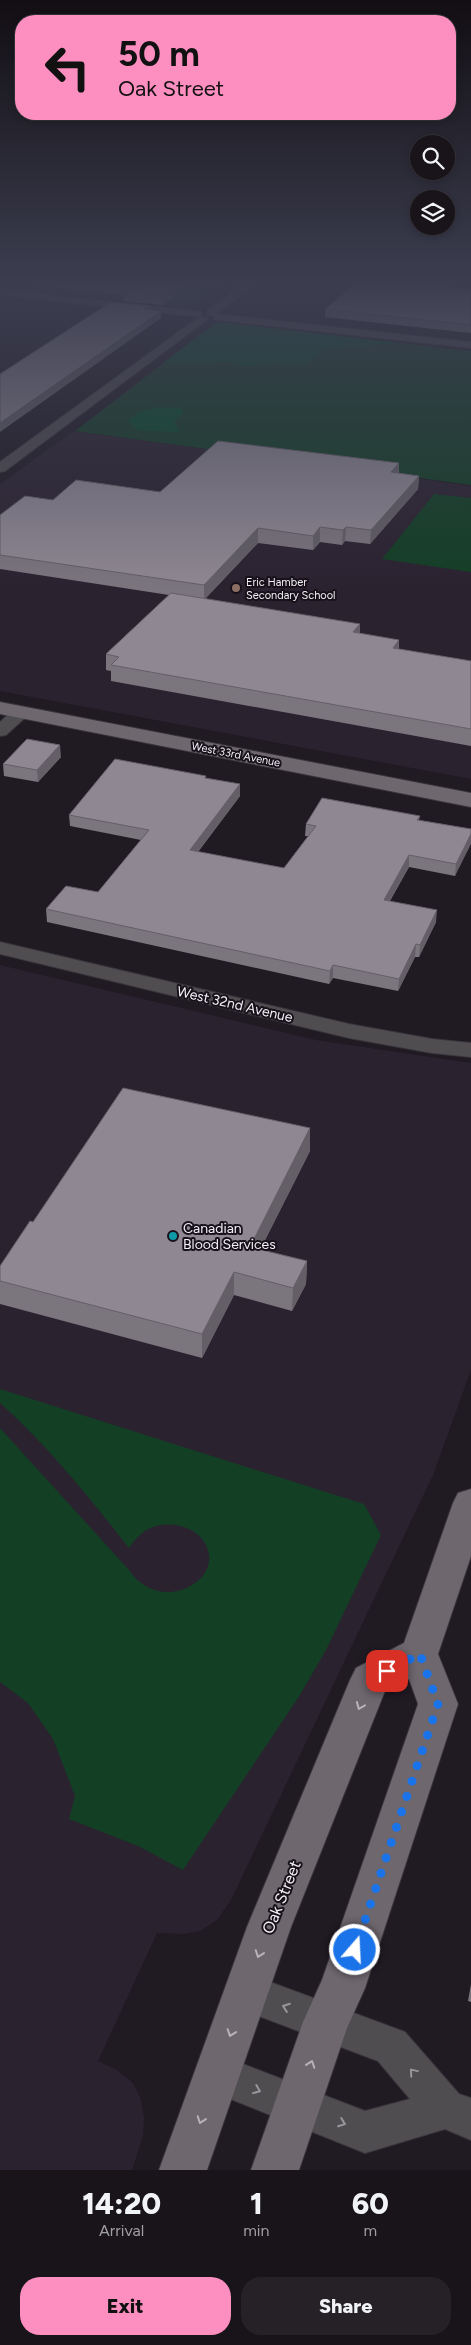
<!DOCTYPE html>
<style>
:root{--surface:#18141a;--page:#252127;--text:#f1f3f6;--muted:#9f9ea2;--line:#363339;--accent:#fd8ec0}
body{margin:0;font-family:Figtree,sans-serif;background:var(--page);color:var(--text);height:100vh;display:flex;flex-direction:column;font-size:19px;white-space:nowrap}
*{box-sizing:border-box;margin:0}
p{font-size:16px;color:var(--muted)}
.icon{flex:none;width:28px;height:28px;fill:none;stroke:currentColor;stroke-width:2;stroke-linecap:round;stroke-linejoin:round}
.map{position:relative;height:2170px;overflow:hidden}
.details{display:flex;flex-direction:column;background:var(--surface);flex:1}
.details>*{flex:none}
.hud{position:absolute;left:15px;top:15px;width:441px;height:105px;border-radius:20px;box-shadow:0 2px 8px #0003,0 0 0 1px var(--line);background:#fd8ec0;color:#111;overflow:hidden}
.buttons{position:absolute;left:410px;top:135px;display:grid;gap:10px}
.buttons a{display:grid;place-items:center;width:45px;height:45px;border-radius:50%;background:var(--surface);box-shadow:0 2px 8px #0003,0 0 0 1px var(--line);font-size:25px}
.pin{position:absolute;display:grid;place-items:center;width:42px;height:42px;color:#fff;margin:-21px;border-radius:10px;box-shadow:0 2px 8px #0006}
.me{position:absolute;width:55px;margin:-28px;rotate:19deg;stroke-linejoin:round;filter:drop-shadow(0 0 4px #0008)}
.turn{display:flex;align-items:center;gap:18px;height:105px;padding:0 20px;font-size:22px}
.turn .icon{width:65px;height:65px;stroke-width:2.5}
.turn b{display:block;font-size:35px;line-height:42px}
.eta{display:flex;justify-content:space-evenly;align-items:center;height:85px;text-align:center}
.eta b{font-size:30px;font-weight:800;line-height:35px}
.primary-button{display:flex;gap:10px;margin-top:auto;padding:10px 20px}
.primary-button a{flex:1;height:58px;border-radius:20px;background:var(--accent);color:#111;font-size:20px;font-weight:800;line-height:58px;text-align:center}
.primary-button a+a{background:var(--page);color:var(--text)}
.map>svg:first-child{display:block}
</style>
<div class="map">
<svg width="471" height="2170" viewBox="0 0 471 2170">
<rect width="100%" height="100%" fill="#201a23"/>
<path fill="#2b2230" d="M36 286H223L192 308 30 290Z
M74 431 471 486V779L0 691V484Z
M0 965 316 1040 471 1063V1370L433 1475 231 1900 217 1920 200 1931 183 1934 157 1933 98 2061 117 2070 133 2083 141 2099 144 2118 143 2136 132 2170H0Z"/>
<path fill="#133f25" d="M176 286 209 288 190 302 158 299Z
M217 322 471 351V485L75 431Z
M434 494 471 498V572L382 559Z
M0 1389 364 1504 381 1535 326 1650 300 1695 183 1870 138 1846 69 1819 75 1796 53 1739 28 1703 0 1682V1428L129 1570C138 1584 153 1593 171 1592 194 1590 218 1570 206 1545 196 1524 163 1519 145 1531 138 1536 134 1541 129 1548 89 1497 48 1446 0 1403Z"/>
<path fill="#044e29" d="M217 322 400 343 326 349 306 364 271 363 247 367 229 362 163 363Z
M157 407 181 408 184 413 177 418 174 424 179 429 177 432 138 430 128 421 137 413Z"/>
<g fill="none" stroke-linecap="round" stroke-linejoin="round">
<g stroke="#39343c" stroke-width="2">
<path id="street" d="M240 286H252L216 314 471 342V348L218 320 214 319V316L207 315V311Z
M0 289 197 311 201 312V316L208 319 5 471 0 472V462L199 317 0 295Z
M21 707 27 708 30 712 27 716 6 735 0 736V722L15 708Z
M0 942 349 1024 432 1039 471 1043V1057L432 1053 349 1038 0 954Z
M246 1973 405 2032 459 2094 471 2098V2140L445 2129 365 2153 203 2088 197 2074 203 2060 217 2054 365 2111 410 2099 378 2061 232 2006 227 1992 232 1978Z"/>
</g>
<g stroke="#39343c" stroke-width="2">
<path id="secondary" d="M0 702 471 793V807L0 714Z
M471 1489V1556L438 1654 458 1704 365 1988 347 2028 299 2170H251L303 2022 322 1980 418 1704 409 1679 385 1691 291 1927 207 2170H159L247 1927 350 1680 356 1668 404 1643 453 1503 458 1493Z"/>
</g>
<use href="#street" fill="#504d51" fill-rule="evenodd"/>
<use href="#secondary" fill="#6e676e" fill-rule="evenodd"/>
</g>
<path fill="#7b757e" d="M43 286H189L162 305 124 301V295Z
M471 290V333L325 317V309Z
M399 463V473L419 476 418 489 370 544 345 541 342 545 320 542 313 550 258 543 205 599 360 634 399 640V649L471 661V746L111 681V671L106 670V654L169 595 0 569V515L53 500 160 492Z
M61 757 38 782 4 776 3 764Z
M206 778 240 784V796L198 852 284 868 308 836H305L306 824 420 816 419 820 471 829 455 876 409 867 390 901 436 922 419 957H415L398 991 333 978 329 984 47 922 46 909 98 892 141 840 70 826 69 815Z
M310 1151 260 1250 307 1261 306 1284 292 1311 234 1295 202 1358 0 1304V1266L33 1222Z
M471 1984V2002L468 2001Z"/>
<path fill="#645f67" d="M173 286H189L162 305 161 294Z
M161 311V318L0 432V423Z
M399 463 398 477 391 472Z
M419 476 418 489 370 544 371 530Z
M320 527V542L313 550V536Z
M346 527 345 541 342 545 343 530Z
M258 528V543L204 600V585Z
M360 624V639L353 632Z
M399 640 398 656 393 648Z
M60 745 61 757 38 782 37 770Z
M240 784V796L190 862V850Z
M471 834V844L455 876 456 864Z
M409 855V867L383 912 384 900Z
M437 910 436 922 419 957 420 945Z
M416 944 415 957 398 991 399 979Z
M333 965V978L329 984 330 971Z
M310 1128V1151L250 1270V1247Z
M307 1261 306 1284 292 1311 293 1288Z
M234 1272V1295L202 1358V1334Z"/>
<path fill="#8f8893" stroke="#645f67" d="M129 286H173L161 294 124 290Z
M353 286H441L471 290V325L325 309Z
M111 302 149 306 144 309 161 311 0 423V374Z
M218 441 399 463 391 472 419 476 371 530 346 527 343 530 320 527 313 536 258 528 204 585 0 555V515L25 496 53 500 76 480 160 492Z
M171 593 360 624 353 632 399 640 393 648 471 661V729L111 665 119 657 106 654Z
M27 739 60 745 37 770 3 764Z
M115 759 206 776 205 778 240 784 190 850 284 868 316 826 306 824 322 798 420 816 417 820 471 829V834L456 864 409 855 384 900 437 910 420 945 416 944 399 979 333 965 330 971 46 909 66 886 98 892 149 830 69 815Z
M123 1088 310 1128 250 1247 307 1261 293 1288 234 1272 202 1334 0 1281V1266L30 1221 33 1222Z"/>
<defs><path id="oneway-chevron" d="M-2-3.5L2.5 0L-2 3.5" fill="none" stroke-width="1.6" stroke-linecap="round" stroke-linejoin="round" transform="scale(1.25)"/></defs>
<g stroke="#b8b2b9">
<use href="#oneway-chevron" transform="translate(360 1706) rotate(112)"/>
<use href="#oneway-chevron" transform="translate(259 1954) rotate(110)"/>
<use href="#oneway-chevron" transform="translate(231 2033) rotate(109)"/>
<use href="#oneway-chevron" transform="translate(311 2064) rotate(-71)"/>
<use href="#oneway-chevron" transform="translate(201 2120) rotate(109)"/>
</g>
<g stroke="#9a969c">
<use href="#oneway-chevron" transform="translate(286 2007) rotate(-160)"/>
<use href="#oneway-chevron" transform="translate(413 2072) rotate(-130)"/>
<use href="#oneway-chevron" transform="translate(257 2090) rotate(22)"/>
<use href="#oneway-chevron" transform="translate(342 2123) rotate(21)"/>
</g>
<linearGradient id="sky" x2="0" y2="1"><stop stop-color="#120e13"/><stop offset="0.48" stop-color="#3c3e50"/><stop offset="1" stop-color="#3c3e50" stop-opacity="0"/></linearGradient>
<rect width="471" height="590" fill="url(#sky)"/>
<g fill="none" stroke-linecap="round" stroke-linejoin="round">
<path stroke="#1a73e8" stroke-width="9" stroke-dasharray="0 16.2" d="M355 1950 438 1704 420 1654 387 1671"/>
</g>
<circle fill="#8d6e63" stroke="#17111a" stroke-width="2" cx="236" cy="588" r="5"/>
<circle fill="#0f9aa8" stroke="#17111a" stroke-width="2" cx="173" cy="1236" r="5"/>
<g text-anchor="middle" stroke-width="4" stroke-linejoin="round" paint-order="stroke">
<g font-size="11" fill="#f4f0f7" stroke="#17111a" text-anchor="start">
<text x="246" y="586">Eric Hamber<tspan x="246" dy="13">Secondary School</tspan></text>
</g>
<g font-size="11" fill="#f4f0f7" stroke="#17111a">
<text transform="translate(236 754) rotate(11)" y="4">West 33rd Avenue</text>
</g>
<g font-size="14" fill="#f4f0f7" stroke="#17111a">
<text transform="translate(235 1004) rotate(13)" y="5">West 32nd Avenue</text>
</g>
<g font-size="14" fill="#f4f0f7" stroke="#17111a" text-anchor="start">
<text x="183" y="1233">Canadian<tspan x="183" dy="16">Blood Services</tspan></text>
</g>
<g font-size="16" fill="#f4f0f7" stroke="#17111a">
<text transform="translate(281 1897) rotate(-68)" y="6">Oak Street</text>
</g>
</g>
</svg>
<div class="buttons">
<a><svg class="icon" aria-label="search" viewBox="0 0 24 24"><circle cx="10" cy="10" r="6"/><path d="M15 15l6 6"/></svg></a>
<a><svg class="icon" aria-label="layers" viewBox="0 0 24 24"><path d="M12 4l9 5-9 5-9-5zM3 14l9 5 9-5"/></svg></a>
</div>
<div class="pin" style="left:387px;top:1671px;background:#d93025"><svg class="icon" aria-label="arrive" viewBox="0 0 24 24"><path d="M6 21V4h12l-3 4 3 4H6"/></svg></div>
<svg class="me" style="left:355px;top:1950px" viewBox="-20 -20 40 40"><circle r="17" fill="#1a73e8" stroke="#fff" stroke-width="3"/><path d="M0-11L8 9 0 5-8 9z" fill="#fff"/></svg>
<div class="hud">
<div class="turn"><svg class="icon" aria-label="left" viewBox="0 0 24 24"><path d="M17 20v-9H6M10 6l-5 5 5 5"/></svg><div><b>50 m</b>Oak Street</div></div>
</div>
</div>
<section class="details">
<div class="eta">
<div><b>14:20</b><p>Arrival</p></div>
<div><b>1</b><p>min</p></div>
<div><b>60</b><p>m</p></div>
</div>
<div class="primary-button"><a>Exit</a><a>Share</a></div>
</section>
